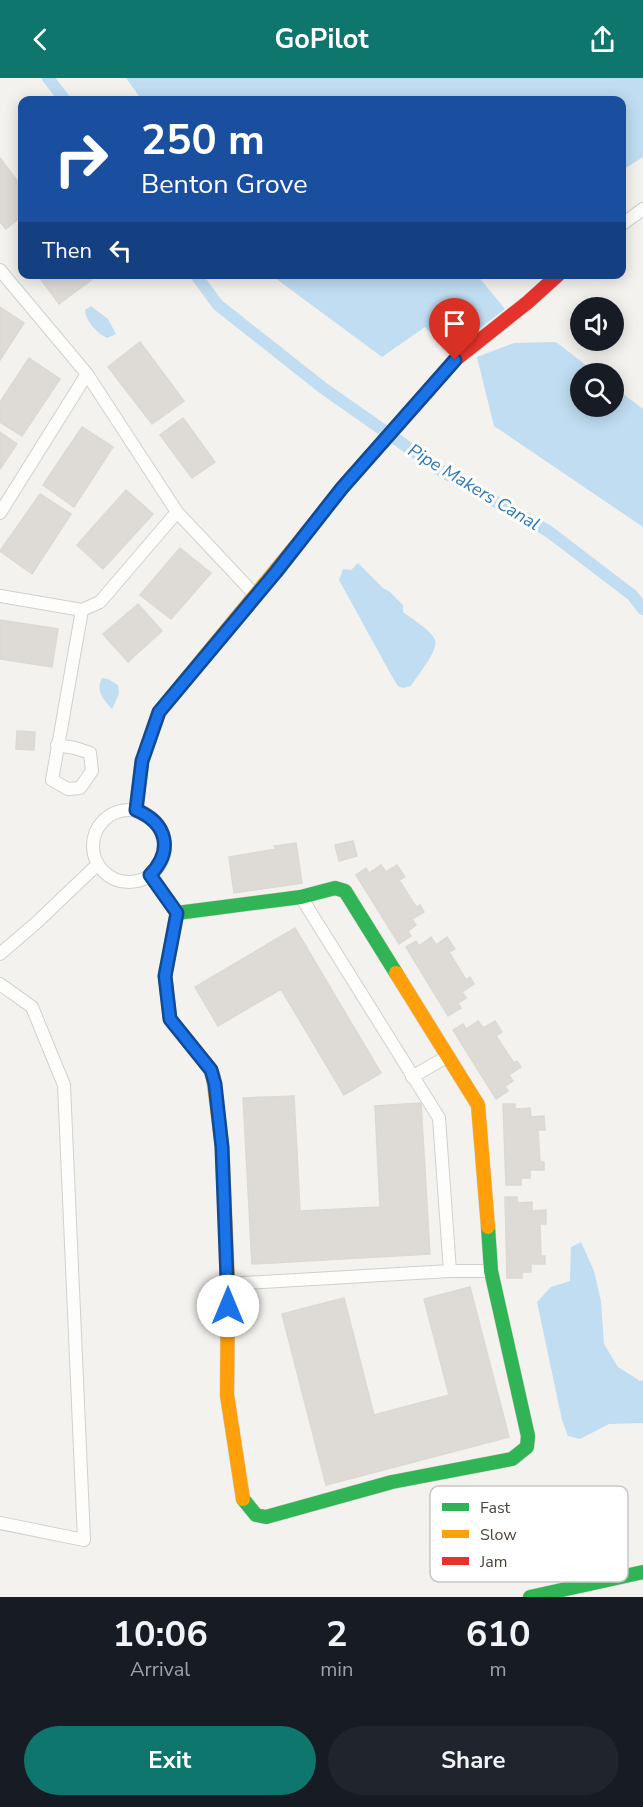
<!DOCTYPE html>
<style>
:root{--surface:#171b24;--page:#20242c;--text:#f1f3f6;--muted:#9ea1a6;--accent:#0f766e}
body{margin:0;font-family:"Nunito Sans",sans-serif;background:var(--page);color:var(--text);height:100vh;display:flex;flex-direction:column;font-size:22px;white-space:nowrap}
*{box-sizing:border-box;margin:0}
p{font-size:20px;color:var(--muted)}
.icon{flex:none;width:33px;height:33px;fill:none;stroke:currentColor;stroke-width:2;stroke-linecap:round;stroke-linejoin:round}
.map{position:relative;height:1519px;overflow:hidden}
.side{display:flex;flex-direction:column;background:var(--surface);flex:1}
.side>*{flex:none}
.top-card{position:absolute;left:18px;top:18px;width:608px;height:183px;border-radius:12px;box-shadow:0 3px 15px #0003;background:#1a4fa0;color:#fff;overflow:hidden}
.tools{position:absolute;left:570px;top:219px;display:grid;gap:12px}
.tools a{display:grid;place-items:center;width:54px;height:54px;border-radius:50%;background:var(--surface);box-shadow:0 3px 15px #0003;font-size:30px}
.pin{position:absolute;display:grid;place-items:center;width:51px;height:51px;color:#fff;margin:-62px -26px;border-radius:50% 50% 50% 0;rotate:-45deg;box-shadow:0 0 6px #0007}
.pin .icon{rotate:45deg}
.me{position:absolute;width:66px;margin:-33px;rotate:0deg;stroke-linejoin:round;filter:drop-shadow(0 0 4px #0008)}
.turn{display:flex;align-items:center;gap:21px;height:126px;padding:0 24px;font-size:27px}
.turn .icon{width:78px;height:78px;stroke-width:2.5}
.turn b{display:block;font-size:42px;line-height:51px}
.then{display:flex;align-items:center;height:57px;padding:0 24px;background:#0003;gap:12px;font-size:22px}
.eta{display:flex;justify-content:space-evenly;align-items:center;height:102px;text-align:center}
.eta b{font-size:36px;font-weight:700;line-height:42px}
.button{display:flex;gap:12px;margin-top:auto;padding:12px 24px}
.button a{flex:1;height:69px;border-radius:36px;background:var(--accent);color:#fff;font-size:24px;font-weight:700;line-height:69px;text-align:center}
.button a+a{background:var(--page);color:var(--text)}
header{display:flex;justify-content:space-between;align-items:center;height:78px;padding:0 24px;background:var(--accent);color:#fff;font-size:27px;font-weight:700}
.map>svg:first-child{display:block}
</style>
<header><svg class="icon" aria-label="back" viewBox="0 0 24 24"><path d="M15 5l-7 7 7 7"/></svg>GoPilot<svg class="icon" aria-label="share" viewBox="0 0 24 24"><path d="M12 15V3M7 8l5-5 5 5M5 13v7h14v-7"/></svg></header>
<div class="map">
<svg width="643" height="1519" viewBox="0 0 643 1519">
<rect width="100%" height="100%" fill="#f4f2ee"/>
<path fill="#c0ddf1" d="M126 0H643V79L621 93V22H142Z
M271 197H477L505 231 449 274 425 249 382 279Z
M91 228 108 241 116 256 107 260C97 255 86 244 85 232Z
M556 264 596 295 580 296V328H614V309L643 331V449L494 348 477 279 514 265Z
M358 485 383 510 390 514 403 527V534C411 540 432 553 435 562 439 572 417 598 411 608L403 610 398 608 394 602 339 502 343 491 351 492Z
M102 600 108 601 118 607 119 616 112 631C104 622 95 613 102 600Z
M581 1164 594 1193 601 1223 604 1266 618 1289 640 1303 643 1302V1345L609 1346 580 1361 568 1358 562 1342 537 1224 551 1209 570 1203 571 1169Z"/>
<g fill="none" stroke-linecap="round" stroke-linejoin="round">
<path stroke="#c0ddf1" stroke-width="12" d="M48 0 65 22
M195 196 218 227 323 310 443 394 548 453 632 517 643 531"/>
</g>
<path fill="#dedbd6" stroke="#dcd9d4" stroke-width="1.5" d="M0 80 22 109V138L6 151 0 144Z
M37 196H87L91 202 59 226Z
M0 229 24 245 0 282Z
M140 264 184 323 152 346 108 289Z
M29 280 60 301 22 358 0 344V324Z
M183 340 215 384 192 400 160 357Z
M82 349 113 369 74 429 43 407Z
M0 354 17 366 0 391Z
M126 412 153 436 103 491 77 467Z
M40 416 71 436 32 496 0 473Z
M180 470 211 495 171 541 140 517Z
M138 526 162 553 128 584 103 556Z
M0 542 58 551 52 589 0 581Z
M17 653 35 654 34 672 16 671Z
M353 763 357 778 339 783 335 767Z
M296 765 302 805 234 815 229 779 277 771 274 768Z
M381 787 386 794 397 787 405 799 399 802 416 829 420 827 424 834 412 841 416 847 408 853 411 858 399 866 356 797 366 790 369 795Z
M295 850 381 995 344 1017 281 911 218 948 195 909Z
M431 859 436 867 447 859 455 871 449 874 466 902 470 899 474 906 462 914 466 920 458 925 461 930 448 938 406 869 416 863 419 868Z
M478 943 483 950 495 943 502 954 496 958 514 985 517 983 521 989 509 997 513 1003 505 1008 508 1013 496 1021 453 952 463 946 466 951Z
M294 1018 300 1133 380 1129 375 1028 421 1025 430 1176 252 1186 243 1020Z
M503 1026H515V1031L530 1030 531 1039 544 1038 545 1052H538L540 1084H544V1092H530V1100H521V1107H506Z
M505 1119H517V1125L532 1124V1133L546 1132V1146H540L541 1178H545V1186H531V1194H522V1200H507Z
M470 1209 509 1359 326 1407 282 1236 344 1220 374 1337 449 1317 424 1221Z"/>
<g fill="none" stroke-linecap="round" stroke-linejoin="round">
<g stroke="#d2d0cb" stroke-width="14">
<path id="street" d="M621 147 643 131
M0 192 87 296 177 434 256 518
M0 435 87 296
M0 518 82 532 100 524 177 434
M57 667 75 670 90 675 92 693 80 710 68 711 52 702 82 532
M93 768a36 36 0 1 1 72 0a36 36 0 1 1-72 0Z
M301 819 439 1040 450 1193
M0 876 35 846 98 786
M0 906 32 929 64 1007 84 1462 0 1445
M412 999 448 978
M228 1206 450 1193H491"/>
</g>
<g stroke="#d3cfc5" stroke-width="15">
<path id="fast" d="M150 797 177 835 301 819 335 810 345 813 396 895
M177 835 165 898 170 941 211 992 213 998
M243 1421 256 1437 266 1439 392 1404 512 1381 527 1369 528 1358 491 1193 488 1149
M530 1519 643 1494"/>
</g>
<g stroke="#d3cfc5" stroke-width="15">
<path id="slow" d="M136 732 142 683 159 634 303 459
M396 895 478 1027 488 1149
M213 998 222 1069 228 1206 227 1317 243 1421"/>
</g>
<g stroke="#d3cfc5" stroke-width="15">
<path id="jam" d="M303 459 342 410 455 282 528 224 559 196"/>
</g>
<use href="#street" stroke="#fdfdfc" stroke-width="12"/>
<use href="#fast" stroke="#30b455" stroke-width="14"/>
<use href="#slow" stroke="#ff9f0a" stroke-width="14"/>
<use href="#jam" stroke="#e5322d" stroke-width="14"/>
</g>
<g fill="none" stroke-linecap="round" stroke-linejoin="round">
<g stroke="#114b97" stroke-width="15">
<path id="route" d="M228 1228 222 1069 215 1006 211 992 170 941 165 898 177 835 150 797C174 772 167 745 136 732L142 683 159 634 276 494 342 410 455 282"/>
</g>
<use href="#route" stroke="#1a73e8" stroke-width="10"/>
</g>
<g text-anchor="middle" stroke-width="6" stroke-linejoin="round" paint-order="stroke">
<g font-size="18" font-style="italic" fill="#2e7ab2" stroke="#fff">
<text transform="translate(474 409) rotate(31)" y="6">Pipe Makers Canal</text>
</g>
</g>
<rect x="430" y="1408" width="198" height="96" rx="9" fill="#fff" stroke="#c9c7c4" stroke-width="1.5"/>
<rect x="442" y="1425" width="27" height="8" fill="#30b455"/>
<rect x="442" y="1452" width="27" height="8" fill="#ff9f0a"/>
<rect x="442" y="1479" width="27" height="8" fill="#e5322d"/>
<g font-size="16" fill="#4b4439">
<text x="480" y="1435">Fast</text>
<text x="480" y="1462">Slow</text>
<text x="480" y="1489">Jam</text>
</g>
</svg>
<div class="tools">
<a><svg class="icon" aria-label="sound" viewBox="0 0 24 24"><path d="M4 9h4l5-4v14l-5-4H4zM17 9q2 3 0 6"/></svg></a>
<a><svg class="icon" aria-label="search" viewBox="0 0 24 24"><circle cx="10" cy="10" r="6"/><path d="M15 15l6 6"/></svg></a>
</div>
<div class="pin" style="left:455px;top:282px;background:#d93025"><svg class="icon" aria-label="arrive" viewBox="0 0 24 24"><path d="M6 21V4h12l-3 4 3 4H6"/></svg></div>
<svg class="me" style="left:228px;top:1228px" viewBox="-20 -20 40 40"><circle r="19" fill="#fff"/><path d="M0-13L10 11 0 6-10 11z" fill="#1a73e8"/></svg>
<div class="top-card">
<div class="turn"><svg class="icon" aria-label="right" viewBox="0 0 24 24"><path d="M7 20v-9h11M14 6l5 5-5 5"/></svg><div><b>250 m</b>Benton Grove</div></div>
<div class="then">Then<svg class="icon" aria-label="left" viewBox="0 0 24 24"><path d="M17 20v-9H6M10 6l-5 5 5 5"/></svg></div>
</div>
</div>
<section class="side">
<div class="eta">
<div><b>10:06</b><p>Arrival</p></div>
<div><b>2</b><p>min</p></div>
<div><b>610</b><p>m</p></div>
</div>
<div class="button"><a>Exit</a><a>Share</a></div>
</section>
